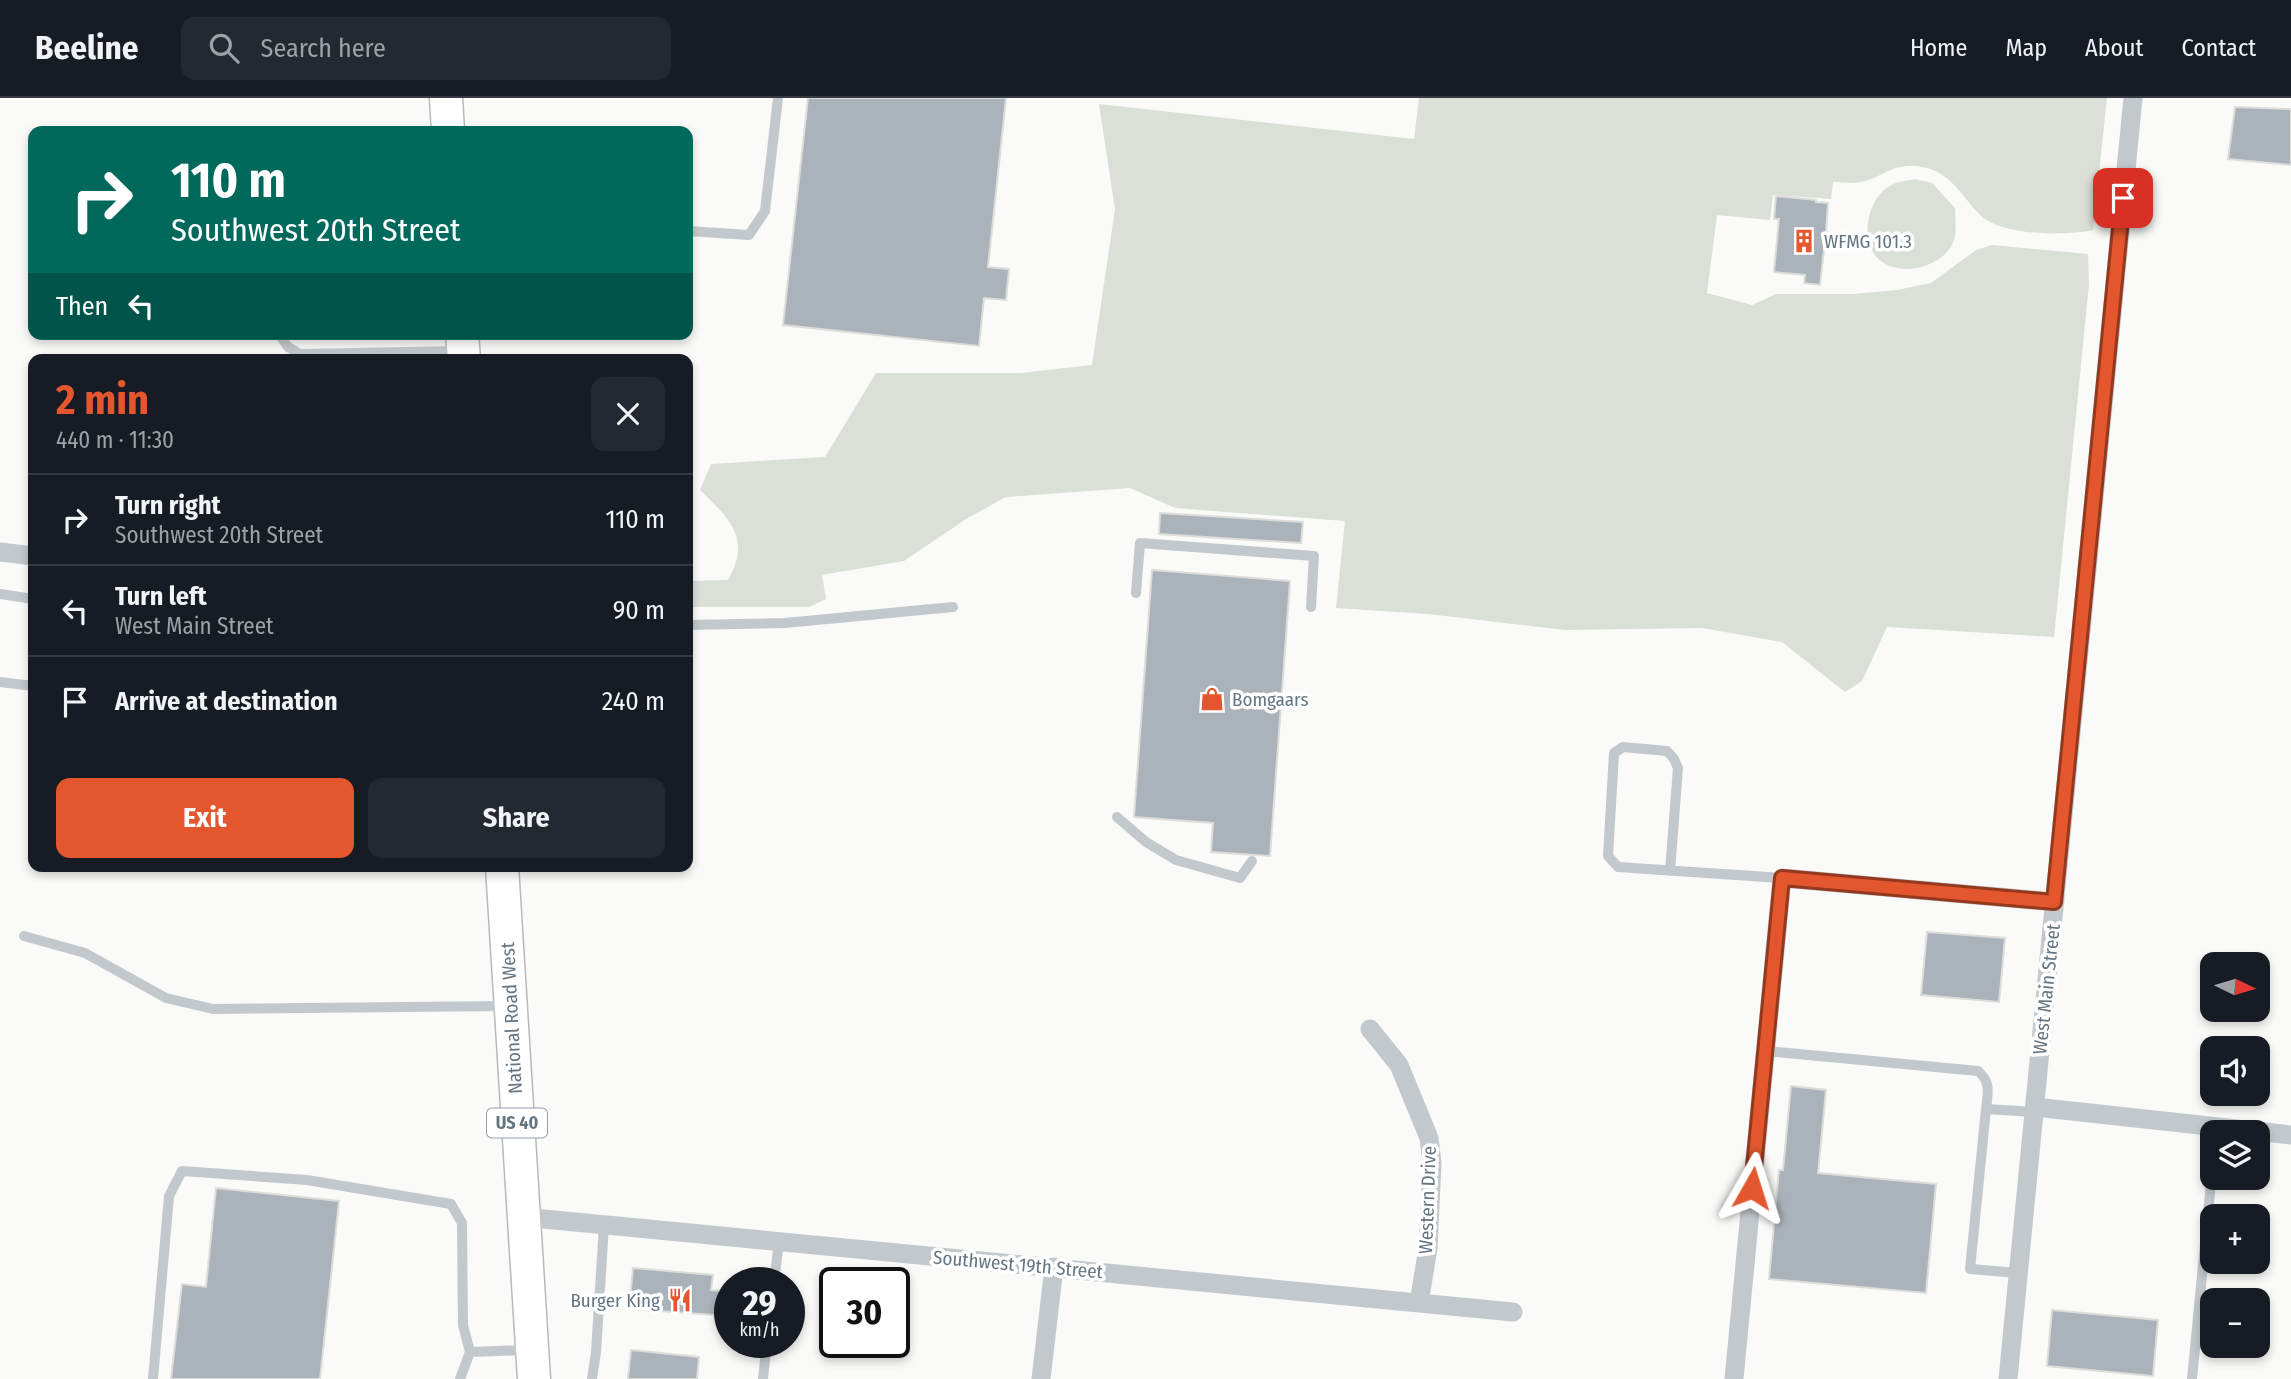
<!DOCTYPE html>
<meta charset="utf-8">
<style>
:root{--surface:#171b24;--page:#242831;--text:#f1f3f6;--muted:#9ea1a6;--line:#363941;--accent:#e4572e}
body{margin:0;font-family:"Fira Sans Condensed",sans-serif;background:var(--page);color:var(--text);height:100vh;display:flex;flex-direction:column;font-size:26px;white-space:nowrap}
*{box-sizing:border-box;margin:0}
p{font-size:23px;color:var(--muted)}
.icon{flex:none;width:38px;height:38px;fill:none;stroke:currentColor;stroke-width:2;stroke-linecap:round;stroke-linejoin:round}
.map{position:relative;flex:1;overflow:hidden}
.panel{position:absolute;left:28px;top:256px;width:665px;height:518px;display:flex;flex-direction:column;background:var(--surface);border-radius:14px;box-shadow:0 4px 10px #0003}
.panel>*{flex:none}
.guide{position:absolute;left:28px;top:28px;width:665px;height:214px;border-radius:14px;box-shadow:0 4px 10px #0003;background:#00695c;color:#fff;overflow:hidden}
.needle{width:46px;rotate:95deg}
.buttons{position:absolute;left:2200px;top:854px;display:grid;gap:14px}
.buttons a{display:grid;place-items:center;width:70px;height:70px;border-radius:14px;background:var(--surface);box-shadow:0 4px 10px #0003;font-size:35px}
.speed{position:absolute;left:714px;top:1169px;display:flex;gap:14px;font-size:35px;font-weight:700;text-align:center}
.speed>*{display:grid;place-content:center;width:91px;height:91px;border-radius:50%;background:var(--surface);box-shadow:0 4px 10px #0003;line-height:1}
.speed small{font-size:18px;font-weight:400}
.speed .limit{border:4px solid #111;border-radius:10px;background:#fff;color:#111}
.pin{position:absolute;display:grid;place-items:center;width:60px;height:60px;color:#fff;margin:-30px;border-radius:14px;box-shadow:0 4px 10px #0006}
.me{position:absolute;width:77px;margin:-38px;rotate:6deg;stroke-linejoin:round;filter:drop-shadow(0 0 5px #0008)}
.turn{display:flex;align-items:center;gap:24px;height:147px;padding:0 28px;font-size:32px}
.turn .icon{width:91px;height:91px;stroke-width:2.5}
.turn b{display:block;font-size:49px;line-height:60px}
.then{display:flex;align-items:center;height:66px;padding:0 28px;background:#0003;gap:14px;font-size:26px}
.round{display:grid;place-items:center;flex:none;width:74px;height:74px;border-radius:14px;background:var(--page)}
.overview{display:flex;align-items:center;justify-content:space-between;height:119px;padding:0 28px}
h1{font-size:42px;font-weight:700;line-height:52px;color:var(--accent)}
.cta{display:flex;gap:14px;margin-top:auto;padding:14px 28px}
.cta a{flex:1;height:80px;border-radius:14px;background:var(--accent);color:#fff;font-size:28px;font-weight:700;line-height:80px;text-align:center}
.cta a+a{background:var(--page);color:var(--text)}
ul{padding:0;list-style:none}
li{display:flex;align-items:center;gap:21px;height:91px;padding:0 28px;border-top:2px solid var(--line)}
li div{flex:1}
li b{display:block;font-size:26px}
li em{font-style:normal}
header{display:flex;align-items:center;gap:42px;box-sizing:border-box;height:98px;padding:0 35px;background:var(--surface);border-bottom:2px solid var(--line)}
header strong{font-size:33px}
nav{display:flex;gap:38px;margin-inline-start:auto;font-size:24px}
.search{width:490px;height:63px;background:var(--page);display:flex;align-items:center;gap:18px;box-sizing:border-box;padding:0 24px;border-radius:14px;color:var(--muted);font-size:26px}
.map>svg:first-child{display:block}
</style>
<header>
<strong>Beeline</strong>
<div class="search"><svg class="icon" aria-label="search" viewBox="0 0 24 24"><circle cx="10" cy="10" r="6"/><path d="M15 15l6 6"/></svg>Search here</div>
<nav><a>Home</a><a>Map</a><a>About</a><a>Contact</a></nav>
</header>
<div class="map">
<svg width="2291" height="1281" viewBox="0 0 2291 1281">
<rect width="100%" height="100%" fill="#fafaf8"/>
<path fill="#dadfd7" d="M1419 0H2107L2093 132C2066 138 1999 138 1979 116 1963 99 1951 76 1927 70 1891 61 1884 82 1855 85 1848 85 1840 84 1833 84L1831 101 1773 97 1770 122 1717 117 1707 195 1752 207 1776 196H1853L1897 192 1931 185 1976 152 1992 147 2088 156 2089 186 2054 539 1887 529 1862 583 1845 594 1782 544 1702 530 1565 532 1428 516 1336 510 1345 423 1175 410 1130 390 1006 399 966 421 904 463 822 477 826 501 809 509H688V483L728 482C752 440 729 420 700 392L711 366 825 359 876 275H1021L1092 267 1115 111 1099 6 1414 41Z
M1915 81 1932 85 1955 110C1955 120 1957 133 1954 142 1946 168 1902 180 1881 163 1859 147 1866 107 1885 91 1894 84 1904 83 1915 81Z"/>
<path fill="#aab3b9" stroke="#dcdcda" stroke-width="2" d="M808 0H1006L988 169 1009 171 1006 202 984 200 979 248 783 227Z
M2235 9 2291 11V67L2228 61Z
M1776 98 1816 102V104L1828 105 1826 134 1832 135 1830 152 1824 151 1820 187 1804 185 1805 177 1774 174 1779 121H1774Z
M1160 415 1303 424 1301 445 1159 436Z
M1152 472 1290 483 1270 758 1211 754 1213 725 1134 719Z
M1927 834 2005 840 1999 904 1921 897Z
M1791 988 1826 992 1818 1075 1936 1086 1926 1195 1769 1181 1779 1072H1783Z
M216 1090 339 1103 320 1281H171L182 1186 206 1189Z
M633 1170 713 1177 711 1192 730 1194V1218L629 1211Z
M2052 1212 2158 1222 2153 1278 2047 1268Z
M631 1252 699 1259 697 1281H628Z"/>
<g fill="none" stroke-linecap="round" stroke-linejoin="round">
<g stroke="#b5babe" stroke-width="35">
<path id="primary" d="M446 0 448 33
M462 236 464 261
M502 768 534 1281"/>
</g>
<path stroke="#c3c8cc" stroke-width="10" d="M688 133 749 137 765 113 778 0
M279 236 288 249 300 256 459 253
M1136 495 1140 445 1314 458 1311 509
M0 496 33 501
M688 527 785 525 953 509
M0 584 33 588
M1117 719 1146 744 1176 762 1240 780 1252 763
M1670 773 1678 670 1674 661 1667 653 1623 649 1614 655 1608 758 1618 769 1782 780
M24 838 85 855 166 900 213 911 506 908
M1766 953 1978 973C1991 984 1988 995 1986 1011
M2018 1175 1970 1171 1986 1011 2034 1014
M774 1185 779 1143
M153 1281 169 1098 182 1073 307 1082 451 1106 462 1125 463 1227 470 1254 528 1252
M460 1281 470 1254
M592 1281 596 1254 604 1127
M763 1281 767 1244
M2192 1281 2212 1074"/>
<path stroke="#c3c8cc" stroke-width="19" d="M0 454 33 458
M1370 931 1399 967 1429 1040 1432 1065 1428 1150 1419 1205
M2035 1009 2291 1037
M523 1119 1513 1214
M1041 1281 1054 1169
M1734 1281 1782 780 2055 804
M2008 1281 2133 0"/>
<use href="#primary" stroke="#fff" stroke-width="32"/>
</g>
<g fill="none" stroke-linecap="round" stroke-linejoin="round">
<g stroke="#94391e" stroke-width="18">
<path id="route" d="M1752 1090 1782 780 2054 804 2123 100"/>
</g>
<use href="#route" stroke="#e4572e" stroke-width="12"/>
</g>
<defs>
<g id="building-bare" transform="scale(1.89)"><path d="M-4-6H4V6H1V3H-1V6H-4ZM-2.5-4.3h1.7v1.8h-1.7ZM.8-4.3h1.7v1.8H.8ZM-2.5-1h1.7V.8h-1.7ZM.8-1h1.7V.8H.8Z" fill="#e4572e" stroke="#fff" stroke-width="2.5" paint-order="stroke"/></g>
<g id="shop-bare" transform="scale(1.89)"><path d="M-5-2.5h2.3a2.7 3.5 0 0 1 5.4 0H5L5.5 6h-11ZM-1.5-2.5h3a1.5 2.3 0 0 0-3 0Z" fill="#e4572e" stroke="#fff" stroke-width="2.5" paint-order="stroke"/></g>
<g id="restaurant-bare" transform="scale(1.89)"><path d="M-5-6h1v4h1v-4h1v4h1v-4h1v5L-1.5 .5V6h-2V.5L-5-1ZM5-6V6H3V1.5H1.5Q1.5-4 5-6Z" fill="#e4572e" stroke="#fff" stroke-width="2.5" paint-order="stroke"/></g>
</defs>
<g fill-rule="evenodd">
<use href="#building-bare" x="1804" y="143"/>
<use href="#shop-bare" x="1212" y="601"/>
<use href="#restaurant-bare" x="680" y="1202"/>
</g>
<g text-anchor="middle" stroke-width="7" stroke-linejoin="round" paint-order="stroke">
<rect fill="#fff" stroke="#939fa8" stroke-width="2" x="487" y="1010.5" width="60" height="29" rx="5"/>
<g font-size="18" font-weight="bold" fill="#657683">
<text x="517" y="1031">US 40</text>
</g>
<g font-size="19" fill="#657683" stroke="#fff" text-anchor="start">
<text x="1824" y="150">WFMG 101.3</text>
<text x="1232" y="608">Bomgaars</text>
<text x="660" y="1209" text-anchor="end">Burger King</text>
</g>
<g font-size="19" fill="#657683" stroke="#fff">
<text transform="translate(2046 891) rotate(-84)" y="7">West Main Street</text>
<text transform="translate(511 920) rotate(-93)" y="7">National Road West</text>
<text transform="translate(1427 1102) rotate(-88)" y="7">Western Drive</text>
<text transform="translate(1018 1166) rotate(5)" y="7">Southwest 19th Street</text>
</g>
</g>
</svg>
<div class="buttons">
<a><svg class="needle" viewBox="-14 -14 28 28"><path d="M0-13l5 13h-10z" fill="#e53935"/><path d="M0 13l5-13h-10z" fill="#9ea1a6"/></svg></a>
<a><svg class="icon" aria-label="sound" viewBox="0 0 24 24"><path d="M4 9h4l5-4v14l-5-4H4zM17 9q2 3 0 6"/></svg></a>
<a><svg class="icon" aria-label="layers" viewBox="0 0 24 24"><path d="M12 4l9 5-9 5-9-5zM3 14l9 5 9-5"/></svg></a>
<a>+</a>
<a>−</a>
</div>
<div class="speed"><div>29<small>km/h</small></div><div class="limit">30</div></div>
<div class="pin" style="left:2123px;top:100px;background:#d93025"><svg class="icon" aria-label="arrive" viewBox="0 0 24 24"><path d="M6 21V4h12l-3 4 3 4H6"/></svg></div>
<svg class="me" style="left:1752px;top:1090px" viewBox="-20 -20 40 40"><path d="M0-17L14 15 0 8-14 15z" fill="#e4572e" stroke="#fff" stroke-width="4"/></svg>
<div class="guide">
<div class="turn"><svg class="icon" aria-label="right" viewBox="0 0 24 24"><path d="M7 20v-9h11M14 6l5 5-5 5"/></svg><div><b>110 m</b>Southwest 20th Street</div></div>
<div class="then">Then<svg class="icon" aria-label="left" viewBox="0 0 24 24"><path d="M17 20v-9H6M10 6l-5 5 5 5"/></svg></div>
</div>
<section class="panel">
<div class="overview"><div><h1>2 min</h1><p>440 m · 11:30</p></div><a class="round"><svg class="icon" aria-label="close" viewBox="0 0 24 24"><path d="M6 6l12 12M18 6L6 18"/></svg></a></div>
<ul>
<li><svg class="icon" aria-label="right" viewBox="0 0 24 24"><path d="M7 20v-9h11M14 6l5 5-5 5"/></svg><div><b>Turn right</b><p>Southwest 20th Street</p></div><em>110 m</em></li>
<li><svg class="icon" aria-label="left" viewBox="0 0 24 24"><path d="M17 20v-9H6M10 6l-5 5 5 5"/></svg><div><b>Turn left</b><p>West Main Street</p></div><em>90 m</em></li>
<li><svg class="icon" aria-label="arrive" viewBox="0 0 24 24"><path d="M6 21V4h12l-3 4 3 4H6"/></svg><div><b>Arrive at destination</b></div><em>240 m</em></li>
</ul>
<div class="cta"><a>Exit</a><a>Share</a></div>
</section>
</div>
